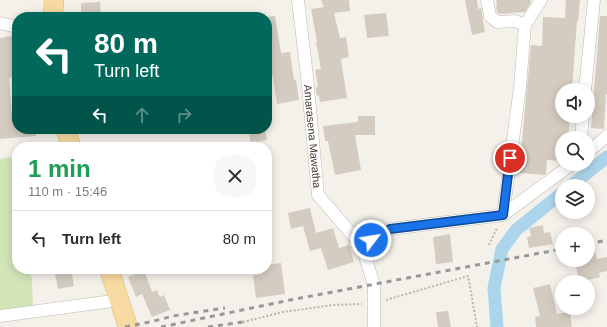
<!DOCTYPE html>
<meta charset="utf-8">
<style>
:root{--surface:#fff;--page:#f7f7f7;--text:#2b2b33;--muted:#7c7c81;--line:#e1e1e2}
body{margin:0;font-family:Helvetica,sans-serif;background:var(--page);color:var(--text);height:100vh;display:flex;flex-direction:column;font-size:15px;white-space:nowrap}
*{box-sizing:border-box;margin:0}
p{font-size:13px;color:var(--muted)}
.icon{flex:none;width:22px;height:22px;fill:none;stroke:currentColor;stroke-width:2;stroke-linecap:round;stroke-linejoin:round}
.map{position:relative;flex:1;overflow:hidden}
.side{position:absolute;left:12px;top:142px;width:260px;height:132px;display:flex;flex-direction:column;background:var(--surface);border-radius:16px;box-shadow:0 2px 10px #0003}
.side>*{flex:none}
.hud{position:absolute;left:12px;top:12px;width:260px;height:122px;border-radius:16px;box-shadow:0 2px 10px #0003;background:#00695c;color:#fff;overflow:hidden}
.controls{position:absolute;left:555px;top:83px;display:grid;gap:8px}
.controls a{display:grid;place-items:center;width:40px;height:40px;border-radius:50%;background:var(--surface);box-shadow:0 2px 10px #0003;font-size:20px}
.pin{position:absolute;display:grid;place-items:center;width:34px;height:34px;color:#fff;margin:-17px;border:2px solid #fff;border-radius:50%;box-shadow:0 1px 4px #0007}
.me{position:absolute;width:44px;margin:-22px;rotate:59deg;stroke-linejoin:round;filter:drop-shadow(0 0 3px #0008)}
.turn{display:flex;align-items:center;gap:14px;height:84px;padding:0 16px;font-size:18px}
.turn .icon{width:52px;height:52px;stroke-width:2.5}
.turn b{display:block;font-size:28px;line-height:34px}
.lanes{display:flex;align-items:center;height:38px;padding:0 16px;background:#0003;justify-content:center;gap:20px;direction:ltr}
.lanes .off{opacity:.35}
.round{display:grid;place-items:center;flex:none;width:42px;height:42px;border-radius:16px;background:var(--page)}
.head{display:flex;align-items:center;justify-content:space-between;height:68px;padding:0 16px}
h1{font-size:24px;font-weight:700;line-height:30px;color:#1e9e55}
ul{padding:0;list-style:none}
li{display:flex;align-items:center;gap:12px;height:56px;padding:0 16px;border-top:1px solid var(--line)}
li div{flex:1}
li b{display:block;font-size:15px}
li em{font-style:normal}
.map>svg:first-child{display:block}
</style>
<div class="map">
<svg width="607" height="327" viewBox="0 0 607 327">
<rect width="100%" height="100%" fill="#f4f1eb"/>
<path fill="#d2e5b7" d="M12 157 17 187V269H30L32 279 33 306 0 311V159Z"/>
<g fill="none" stroke-linecap="round" stroke-linejoin="round">
<path stroke="#acd5eb" stroke-width="13" d="M571 186 607 157
M497 327 494 288 502 249 516 230 562 193"/>
</g>
<path fill="#d5ccc1" d="M321 0H349L350 11 334 13 340 38 346 37 349 57 341 59 347 98 320 102 319 96 317 95 316 93V88L318 86 315 70 321 69 316 42H317L311 9 324 7Z
M465 0H477L478 9 481 8 485 32 472 35Z
M496 0H530L531 2 525 12 500 14 497 12 496 5H497Z
M566 0H580L578 21H577L572 90 562 89V116H570L568 138H562V161L547 160 546 174 544 175 519 173 531 45 542 46 543 17 565 18Z
M100 2 101 17H81V3Z
M386 13 389 36 367 38 364 15Z
M275 16 281 53 290 52 294 80H296L299 100 277 104 273 76 268 77 267 68V17Z
M600 16H607V94H606L604 129 591 128Z
M12 36 13 45H17V66H15L16 77 9 78 12 116H17V129H36V136L0 139V38Z
M358 116H375V135H355L361 170 335 175 328 141H325L323 126 358 122Z
M248 129H265L267 140 256 142V141L251 142Z
M310 208 316 233 333 228 339 248 349 245 354 262 328 270 321 248 310 251 303 226 291 229 288 213Z
M543 225 544 233 550 232 553 244 529 248 527 237 531 236 529 228Z
M450 234 453 262 436 264 433 237Z
M588 239H592L597 259 607 257V271L599 273 600 277 579 282 575 260H588Z
M281 263 285 294 256 298 253 275 262 274 261 269H267V265Z
M54 269H71L74 286 58 289Z
M144 270 152 292 157 290 160 297 164 295 170 310 152 317 142 294 136 297 128 277Z
M550 284 557 314 570 312 572 327H536L535 317 540 316 533 288Z
M448 311 451 327H438L436 312Z"/>
<g fill="none" stroke-linecap="round" stroke-linejoin="round">
<g stroke="#bfb8ae" stroke-width="13">
<g id="street">
<path id="s1" d="M298 0 307 76 318 195 362 246 374 285V327"/>
<path d="M487 0 490 16 497 22 515 21 525 25"/>
<path d="M0 23 17 27"/>
<path d="M585 90 594 0"/>
<path d="M581 138 583 116"/>
<path d="M588 152 607 136"/>
<path d="M503 215 520 87 525 25 541 0"/>
<path d="M362 246 390 229 503 215 572 164"/>
<path d="M0 316 120 300"/>
</g>
</g>
<g stroke="#dbb672" stroke-width="20">
<path id="primary" d="M53 17 54 0
M66 129 71 147
M109 269 128 327"/>
</g>
<path stroke="#c0b3a0" stroke-width="2" stroke-dasharray="2 2" stroke-linecap="butt" d="M489 245 497 228
M386 300 468 276 477 327
M243 322 283 312 333 305 362 304"/>
<use href="#street" stroke="#fff" stroke-width="12"/>
<use href="#primary" stroke="#f7daa1" stroke-width="19"/>
<path stroke="#989898" stroke-width="3" stroke-dasharray="5 5" stroke-linecap="butt" d="M588 244 607 240
M125 327 154 321 173 316 225 308
M161 327 290 300 562 249
M208 327 243 322"/>
</g>
<g fill="none" stroke-linecap="round" stroke-linejoin="round">
<g stroke="#114b97" stroke-width="10">
<path id="route" d="M371 240 390 229 503 215 510 158"/>
</g>
<use href="#route" stroke="#1a73e8" stroke-width="7"/>
</g>
<g text-anchor="middle" stroke-width="3" stroke-linejoin="round" paint-order="stroke">
<g font-size="11" fill="#484139" stroke="#fff">
<text dy="4" stroke="none"><textPath href="#s1" startOffset="137">Amarasena Mawatha</textPath></text>
</g>
</g>
</svg>
<div class="controls">
<a><svg class="icon" aria-label="sound" viewBox="0 0 24 24"><path d="M4 9h4l5-4v14l-5-4H4zM17 9q2 3 0 6"/></svg></a>
<a><svg class="icon" aria-label="search" viewBox="0 0 24 24"><circle cx="10" cy="10" r="6"/><path d="M15 15l6 6"/></svg></a>
<a><svg class="icon" aria-label="layers" viewBox="0 0 24 24"><path d="M12 4l9 5-9 5-9-5zM3 14l9 5 9-5"/></svg></a>
<a>+</a>
<a>−</a>
</div>
<div class="pin" style="left:510px;top:158px;background:#d93025"><svg class="icon" aria-label="arrive" viewBox="0 0 24 24"><path d="M6 21V4h12l-3 4 3 4H6"/></svg></div>
<svg class="me" style="left:371px;top:240px" viewBox="-20 -20 40 40"><circle r="17" fill="#1a73e8" stroke="#fff" stroke-width="3"/><path d="M0-11L8 9 0 5-8 9z" fill="#fff"/></svg>
<div class="hud">
<div class="turn"><svg class="icon" aria-label="left" viewBox="0 0 24 24"><path d="M17 20v-9H6M10 6l-5 5 5 5"/></svg><div><b>80 m</b>Turn left</div></div>
<div class="lanes"><svg class="icon" aria-label="left" viewBox="0 0 24 24"><path d="M17 20v-9H6M10 6l-5 5 5 5"/></svg><svg class="icon off" aria-label="ahead" viewBox="0 0 24 24"><path d="M12 20V5M6 11l6-6 6 6"/></svg><svg class="icon off" aria-label="right" viewBox="0 0 24 24"><path d="M7 20v-9h11M14 6l5 5-5 5"/></svg></div>
</div>
<section class="side">
<div class="head"><div><h1>1 min</h1><p>110 m · 15:46</p></div><a class="round"><svg class="icon" aria-label="close" viewBox="0 0 24 24"><path d="M6 6l12 12M18 6L6 18"/></svg></a></div>
<ul>
<li><svg class="icon" aria-label="left" viewBox="0 0 24 24"><path d="M17 20v-9H6M10 6l-5 5 5 5"/></svg><div><b>Turn left</b></div><em>80 m</em></li>
</ul>
</section>
</div>
